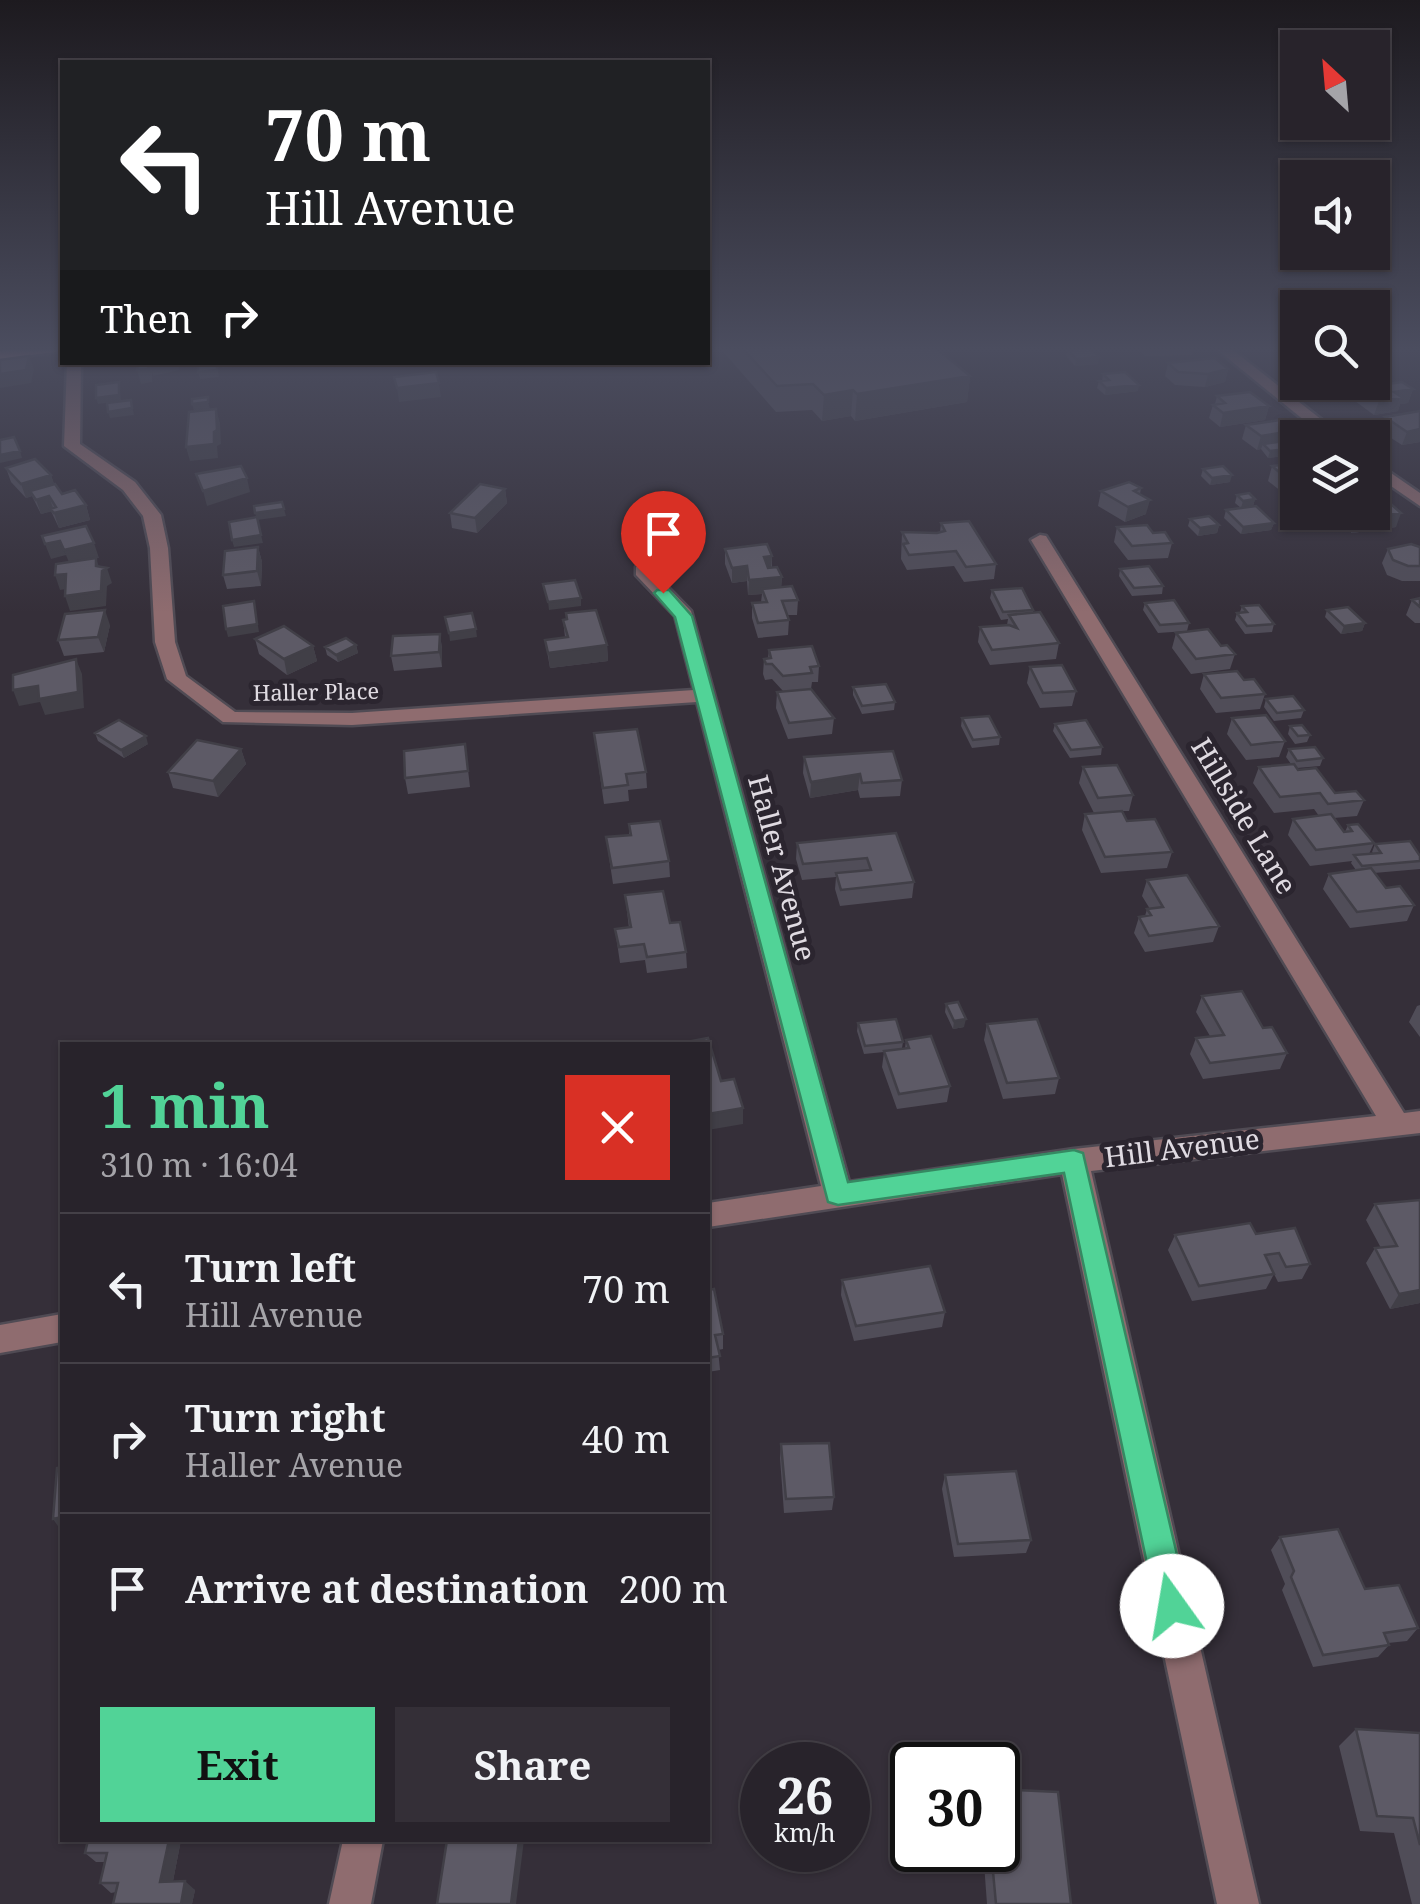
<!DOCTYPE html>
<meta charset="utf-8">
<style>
:root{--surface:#28232b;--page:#342f37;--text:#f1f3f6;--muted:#a5a4a9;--line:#444047;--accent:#51d397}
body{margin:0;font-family:"Noto Serif",serif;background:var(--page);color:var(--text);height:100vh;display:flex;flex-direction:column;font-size:38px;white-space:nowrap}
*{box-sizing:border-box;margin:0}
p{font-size:32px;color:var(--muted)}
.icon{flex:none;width:55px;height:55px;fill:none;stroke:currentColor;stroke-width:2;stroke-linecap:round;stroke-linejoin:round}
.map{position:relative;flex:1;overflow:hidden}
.sheet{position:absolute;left:60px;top:1042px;width:650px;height:800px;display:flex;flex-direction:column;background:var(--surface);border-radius:0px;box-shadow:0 2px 8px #0004,0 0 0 2px var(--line)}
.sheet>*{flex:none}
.top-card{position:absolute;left:60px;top:60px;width:650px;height:305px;border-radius:0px;box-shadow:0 2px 8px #0004,0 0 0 2px var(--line);background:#202124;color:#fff;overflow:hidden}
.needle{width:65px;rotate:334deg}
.buttons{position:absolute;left:1280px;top:30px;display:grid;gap:20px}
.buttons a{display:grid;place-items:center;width:110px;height:110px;border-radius:0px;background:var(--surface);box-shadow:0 2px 8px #0004,0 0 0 2px var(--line);font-size:50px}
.speed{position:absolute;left:740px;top:1742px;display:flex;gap:20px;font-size:50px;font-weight:700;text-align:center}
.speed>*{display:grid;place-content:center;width:130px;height:130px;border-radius:50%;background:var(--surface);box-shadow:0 2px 8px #0004,0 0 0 2px var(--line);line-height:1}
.speed small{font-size:25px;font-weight:400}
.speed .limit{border:5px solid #111;border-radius:15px;background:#fff;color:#111}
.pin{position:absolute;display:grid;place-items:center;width:85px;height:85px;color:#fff;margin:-102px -42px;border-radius:50% 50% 50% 0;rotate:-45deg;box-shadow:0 0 10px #0007}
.pin .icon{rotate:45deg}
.me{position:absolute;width:110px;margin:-55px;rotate:347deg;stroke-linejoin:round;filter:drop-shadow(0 0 8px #0008)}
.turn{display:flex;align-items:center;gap:35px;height:210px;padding:0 40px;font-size:45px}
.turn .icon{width:130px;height:130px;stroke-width:2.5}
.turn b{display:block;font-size:70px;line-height:85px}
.then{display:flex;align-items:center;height:95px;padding:0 40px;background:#0003;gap:20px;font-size:38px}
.round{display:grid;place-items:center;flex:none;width:105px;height:105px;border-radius:0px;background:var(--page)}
.overview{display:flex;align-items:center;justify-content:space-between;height:170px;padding:0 40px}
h1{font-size:60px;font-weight:700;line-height:75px;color:var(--accent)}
.action{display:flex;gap:20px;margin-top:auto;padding:20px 40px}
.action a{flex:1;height:115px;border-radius:0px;background:var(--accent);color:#111;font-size:40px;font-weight:700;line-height:115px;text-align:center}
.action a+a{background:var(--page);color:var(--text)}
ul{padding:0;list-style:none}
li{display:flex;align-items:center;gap:30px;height:150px;padding:0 40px;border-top:2px solid var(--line)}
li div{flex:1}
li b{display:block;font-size:38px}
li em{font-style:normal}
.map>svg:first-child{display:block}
</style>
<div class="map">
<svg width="1420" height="1904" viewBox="0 0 1420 1904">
<rect width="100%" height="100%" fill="#352f39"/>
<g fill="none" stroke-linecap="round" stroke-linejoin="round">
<g stroke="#504b54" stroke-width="5">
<path id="minor" d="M1214 347H1229L1345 438H1326Z
M67 362H81L80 444 135 482 161 515 168 548 175 642 186 676 235 712 352 713 694 690 675 616 636 575V567H648L691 611 849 1182 1074 1149 1376 1116 1031 540 1040 535 1046 536 1404 1113 1420 1111V1133L1091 1171 1259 1904H1217L1062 1174 708 1227V1203L821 1186 697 702 352 725 223 722 167 679 155 642 150 548 143 516 123 490 64 446Z
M1372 460 1420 493V506L1372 473Z
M62 1314V1342L0 1353V1325Z
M343 1840H383L371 1904H329Z"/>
</g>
<g stroke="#504b54" stroke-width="5">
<path id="major" d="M32 347H62V351L0 359V351Z"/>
</g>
<use href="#minor" fill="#8f6c6f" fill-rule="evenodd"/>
<use href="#major" fill="#eca4ab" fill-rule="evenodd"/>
</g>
<path fill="#504d58" d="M719 347H809L811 349 970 376 967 402 855 421 851 416 822 421 812 410 776 412Z
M1138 347H1194L1192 355 1145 356 1138 349Z
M1283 347H1298V356H1297Z
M1067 350 1098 364 1075 366 1066 356Z
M1168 363 1228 369 1225 382 1205 387 1175 385 1165 376Z
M1103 374 1138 391 1105 395 1097 388 1099 381H1102Z
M1360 388 1413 389 1408 403 1400 404 1398 411 1374 415 1355 401Z
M1217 396 1269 406 1265 420 1220 427 1209 418 1213 405 1215 404Z
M1420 411V442L1402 445 1380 431 1385 417Z
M1246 425 1298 438V443L1290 444 1294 448 1291 455 1268 458 1261 449 1257 450 1242 439Z
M1298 463 1282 492 1268 481 1272 466Z
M6 468 51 475 54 485 62 494 86 505 90 520 59 528 51 511 41 514 32 496 26 498 11 482Z
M1203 469 1230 482 1210 485 1201 476Z
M1141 488 1140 494 1146 514 1125 522 1098 506 1101 491Z
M505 489 507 503 477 533 452 528 450 513Z
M1237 495 1255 499 1253 506 1241 508 1235 503Z
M1226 510 1274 523 1271 530 1241 534 1224 518Z
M1335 512H1372L1396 527 1352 533 1333 519Z
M1190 519 1219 525 1217 533 1198 536 1188 526Z
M941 523 996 564 994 579 964 582 954 566 907 570 901 559 902 532 937 533 940 532Z
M1117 527 1153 533 1172 543 1168 558 1128 560 1114 542Z
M258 547 262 562 261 586 227 589 223 575Z
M1420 547V581H1402L1387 575 1382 563 1388 549Z
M725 549 772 556V568L782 577 781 587 798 600 797 615H787L789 620 788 635 758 638 752 618V603L761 602 762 594 748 595 747 581 732 583 725 564Z
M1120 569 1163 586 1162 594 1132 596 1119 576Z
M992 590 1033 610V613L1059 643 1056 659 990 665 978 642 980 627 1007 625 1008 619 1001 620 990 598Z
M1420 598V623H1415L1406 615 1412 600Z
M1145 603 1189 623 1187 631 1158 633 1143 610Z
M1242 606 1274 624 1272 632 1245 634 1235 620 1237 613 1240 612Z
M1327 610 1365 623 1362 631 1341 634 1325 617Z
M566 613 607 645 608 661 550 668 545 640 565 637 563 620 566 619Z
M110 625 104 652 64 656 58 640Z
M1176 633 1221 646 1235 654 1230 669 1191 674 1172 648Z
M440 634 442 649V667L394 671 391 656Z
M255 639 313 646 317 661 287 675 259 654Z
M356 645 358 653 338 662 327 655 325 647Z
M769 650 819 666 818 682H812L811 689 834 718 832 734 788 739 776 708 777 692 783 691 772 679 765 680 763 674 764 659 768 658Z
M1030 667 1076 691 1072 706 1040 708 1027 683Z
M1204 674 1244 680 1265 694 1260 709 1216 713 1200 689Z
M853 687 895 702 894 710 862 714 853 695Z
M1266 699 1304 710 1301 718 1274 721 1264 707Z
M962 718 1000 737 999 745 972 748 961 726Z
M1232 718 1285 741 1279 757 1246 760 1227 734Z
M1055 724 1102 747 1101 755 1070 758 1053 731Z
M1290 726 1310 735 1307 742 1295 744 1288 734Z
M95 733 148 744 124 758 98 741Z
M594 733 646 772 647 788 628 790 629 801 604 804Z
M465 744 470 787 408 794 405 778Z
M241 749 246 764 218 797 173 788 168 772Z
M1289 749 1323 758 1320 766 1297 768 1335 793 1364 800 1357 816 1334 818 1345 832 1348 825 1374 843 1369 854 1373 853 1372 852 1375 844 1420 856V869L1374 873 1386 888 1414 905 1407 921 1350 928 1323 889 1329 874 1356 870 1351 863 1352 861 1310 866 1288 835 1293 819 1319 816 1314 809 1274 813 1253 783 1259 767 1291 764 1286 757Z
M804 757 902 780 900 796 860 798 858 790 810 798 803 773Z
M1083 767 1133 795 1129 811H1122L1127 821 1172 852 1167 868 1101 873 1082 830 1085 814 1094 813 1079 783Z
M629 824 669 861 670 877 613 884 606 837 629 835Z
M896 833 914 882 912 898 840 906 835 889 836 877 802 880 796 859 797 843Z
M1147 880 1219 926 1213 942 1145 952 1134 933 1139 917 1145 916 1147 909H1150L1142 896Z
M625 895 670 923 686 952 687 968 647 973 645 960 620 963 615 929 629 928Z
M1202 996 1263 1028 1287 1053 1280 1069 1203 1079 1190 1054 1196 1038 1210 1036 1196 1012Z
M946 1004 964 1027 953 1029 945 1012Z
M1420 1005V1037L1409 1022 1417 1006Z
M858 1023 903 1042 902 1048H905L906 1040 950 1086 947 1102 897 1109 882 1067 884 1052 864 1054 857 1031Z
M987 1024 1059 1078 1055 1094 1003 1099 984 1040Z
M1420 1200V1303L1390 1309 1366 1263 1375 1248H1381L1366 1220 1375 1204Z
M1256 1234 1310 1264 1302 1279 1278 1282 1274 1274 1266 1289 1192 1301 1168 1250 1175 1235Z
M842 1280 945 1312 942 1327 854 1341 841 1295Z
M708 1290 723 1334V1349L718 1350 720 1370 708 1372Z
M781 1444 834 1497 832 1510 784 1513 780 1458Z
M945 1475 1031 1540 1026 1553 954 1557 942 1489Z
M1280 1537 1365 1589 1418 1628 1407 1641 1388 1643 1389 1645 1378 1657 1313 1667 1282 1590 1285 1584 1271 1550Z
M1356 1729 1420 1733V1904H1412L1394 1833 1360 1831 1339 1746Z
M181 1840 173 1881 195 1890 192 1904H113L116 1892 111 1893 100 1883 104 1862H96L85 1853Z
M983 1850H998L1071 1904H987Z"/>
<path fill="#413f47" d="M29 356 34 369 31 383 0 388V374Z
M1099 357 1098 364 1075 366 1076 359Z
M148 362H178L179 370 153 376 152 372V382L141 384 137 370Z
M221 362H254V365L222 368Z
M217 365 219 377 200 379 198 372Z
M1228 369 1225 382 1205 387 1208 374Z
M970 376 967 402 855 421 857 394Z
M119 382 121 401 98 404 96 398Z
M439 383 441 397 399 402 397 388Z
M1139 385 1138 391 1105 395 1106 388Z
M1413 389 1408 403 1400 404 1398 411 1374 415 1379 401 1394 392Z
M853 390 851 416 822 421 824 395Z
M131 400 134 415 110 418 108 412Z
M208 402 210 409 194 411 192 404Z
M1269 406 1265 420 1220 427 1223 413Z
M216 409 220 423 221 444 217 446 218 458 190 461 186 447 214 432Z
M1310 428 1307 438H1298V443L1268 448 1263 444 1261 449 1257 450 1261 436Z
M1420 429V442L1402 445 1407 432Z
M1294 448 1291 455 1268 458 1270 451Z
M20 451 22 458 0 463V455Z
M51 475 56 489 30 491 32 496 26 498 21 484Z
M1232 475 1230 482 1210 485 1212 478Z
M1298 477V490L1282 492 1286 478Z
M247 478 250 492 207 506 203 491Z
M505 489 507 503 477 533 475 518Z
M49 496 54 511 41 514 36 500Z
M1255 499 1253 506 1241 508 1243 501Z
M1150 500 1146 514 1125 522 1128 507Z
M86 505 90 520 59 528 54 513Z
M284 509 286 516 257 520 255 513Z
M1401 513 1396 527 1352 533 1357 519Z
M1274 523 1271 530 1241 534 1243 527Z
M1219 525 1217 533 1198 536 1200 528Z
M261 535 263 543 234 547 232 540Z
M60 541 66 555 51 559 45 544Z
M94 543 99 558H96L101 573 70 565 64 550Z
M258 547 262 562 261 586 257 571Z
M772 556 771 571 763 572 764 557Z
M747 566V581L732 583V568Z
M107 568 112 583 107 586 106 606 70 611 65 596Z
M66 574 72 588 60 590 55 575Z
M782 577 781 591 762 589V594L748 595 749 580Z
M581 598V606L549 610 548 602Z
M254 601 259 632 228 637 226 629Z
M105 610 110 625 104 652 98 637Z
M1365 623 1362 631 1341 634 1344 626Z
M476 629 477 637 450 641 449 633Z
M440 634 442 649V667L439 652Z
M356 645 358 653 338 662 336 655Z
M607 645 608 661 550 668 548 653Z
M313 646 317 661 287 675 284 659Z
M76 659 82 674 84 708 45 715 40 702 19 706 13 690Z
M146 736 148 744 124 758 121 750Z
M241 749 246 764 218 797 213 781Z
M860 774 858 790 810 798 811 782Z
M966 1019 964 1027 953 1029 954 1021Z
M743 1108V1124L708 1130V1114Z
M1420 1290V1303L1390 1309 1399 1294Z
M62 1517V1532L53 1519Z
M169 1840H181L171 1891 160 1882Z
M519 1840H524L516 1904H511Z
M185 1881 195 1890 192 1904H181Z"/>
<path fill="#5d5a66" stroke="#413f47" stroke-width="2.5" d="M741 347H809L811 349 826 347H935L970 376 857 394 853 390 824 395 813 384 777 386Z
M1089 347 1099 357 1076 359 1067 350Z
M29 356 26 370 0 374V360Z
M1215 358 1228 369 1208 374 1178 372 1168 363Z
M138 362H148V369L137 370Z
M198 362 217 365V370L198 372Z
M436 372 439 383 397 388 394 377Z
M1125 372 1139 385 1106 388 1099 381 1109 380 1103 374Z
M119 382V395L96 398V385Z
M1402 382 1413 389 1394 392 1403 398 1379 401 1360 388Z
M1250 392 1269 406 1223 413 1213 405 1225 403 1217 396Z
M208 397V402L192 404V399Z
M131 400 132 408 108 412 107 403Z
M216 409 217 430 214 432V444L186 447 189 412Z
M1420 411V429L1407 432 1385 417Z
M1287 419 1298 420 1310 428 1261 436 1246 425Z
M14 437 20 451 0 455V440Z
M1286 441 1294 448 1270 451 1263 444Z
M35 459 51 475 21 484 6 468Z
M1298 463V477L1286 478 1272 466Z
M241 466 247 478 203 491 196 474Z
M1223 466 1232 475 1212 478 1203 469Z
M1129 482 1141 488 1134 491 1150 500 1128 507 1101 491Z
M55 484 62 494 75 490 86 505 54 513 50 509 56 507 49 496 36 500 30 491Z
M480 484 505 489 475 518 450 513Z
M1249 493 1255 499 1243 501 1237 495Z
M1384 498 1401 513 1357 519 1349 512H1372V500Z
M282 502 284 509 255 513 254 506Z
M1256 506 1274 523 1243 527 1226 510Z
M1209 516 1219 525 1200 528 1190 519Z
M257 517 261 535 232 540 229 522Z
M969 521 996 564 966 567 956 551 909 555 903 544 908 543 902 532 937 533 945 531 941 523Z
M1147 525 1153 533 1165 532 1172 543 1132 546 1117 527Z
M86 526 94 543 64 550 60 541 45 544 42 536Z
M767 544 772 556 764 557 768 568 777 567 782 577 749 580 747 566 732 568 725 549Z
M1411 544 1420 547V566H1408L1393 560 1388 549Z
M258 547 257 571 223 575 225 551Z
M96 558V566L107 568 102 571 101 591 65 596 66 574 55 575 56 564Z
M1149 566 1163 586 1134 588 1120 569Z
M575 580 581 598 548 602 543 584Z
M792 586 798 600 782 601 789 620 758 623 752 603 767 602 762 589Z
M1022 588 1033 610 1003 612 992 590Z
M1420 598V607L1412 600Z
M1174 600 1189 623 1160 625 1145 603Z
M254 601 257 624 226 629 223 606Z
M1259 605 1274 624 1247 626 1237 613 1247 612 1242 606Z
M1348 607 1365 623 1344 626 1327 610Z
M105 610 98 637 58 640 65 614Z
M596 610 607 645 548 653 545 640 568 637 563 620 567 619 566 613Z
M1040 612 1059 643 992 650 980 627 1009 625 1017 628 1009 615Z
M472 613 476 629 449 633 445 617Z
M284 626 313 646 284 659 255 639Z
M1208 629 1221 646 1227 645 1235 654 1196 659 1176 633Z
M440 634 439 652 391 656 393 636Z
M346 638 356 645 336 655 325 647Z
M812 646 819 666 810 667 812 673 783 676 772 664H766L764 659 771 658 769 650Z
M76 659 78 692 39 699 38 686 13 690V675Z
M1062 665 1076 691 1043 693 1030 667Z
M1237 671 1244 680 1254 679 1265 694 1221 698 1204 674Z
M886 684 895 702 862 706 853 687Z
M811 689 834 718 789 723 777 692Z
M1293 696 1304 710 1277 713 1266 699Z
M1266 715 1285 741 1251 745 1232 718Z
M989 716 1000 737 973 740 962 718Z
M119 720 146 736 121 750 95 733Z
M1086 720 1102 747 1071 750 1055 724Z
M1302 725 1310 735 1298 736 1290 726Z
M637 729 646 772 626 774 628 785 603 788 594 733Z
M197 740 241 749 213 781 168 772Z
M465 744 468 771 405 778 404 751Z
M1315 747 1323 758 1297 761 1289 749Z
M893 751 902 780 862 783 860 774 811 782 804 757Z
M1294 764 1298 770 1316 768 1335 793 1356 791 1364 800 1328 804 1320 793 1280 797 1259 767Z
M1117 765 1133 795 1098 798 1083 767Z
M1122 811 1127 821 1155 819 1172 852 1105 857 1085 814Z
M1331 814 1344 832 1352 831 1348 825 1358 824 1374 843 1316 850 1293 819Z
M660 821 669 861 612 868 606 837 631 835 629 824Z
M896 833 914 882 841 890 836 873 871 870 867 858 803 864 797 843Z
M1410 841 1420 856V861L1362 866 1354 855 1381 853 1375 844Z
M1371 868 1386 888 1400 886 1414 905 1357 912 1329 874Z
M1187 875 1219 926 1149 936 1139 917 1151 915 1147 909 1163 907 1147 880Z
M663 891 670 923 680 922 686 952 647 957 644 944 619 947 615 929 631 927 625 895Z
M1242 991 1263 1028 1272 1027 1287 1053 1210 1063 1196 1038 1224 1035 1202 996Z
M958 1002 966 1019 954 1021 946 1004Z
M896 1019 903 1042 865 1046 858 1023Z
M1037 1019 1059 1078 1007 1083 987 1024Z
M931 1036 950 1086 899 1094 884 1051 909 1048 906 1040Z
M708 1038 721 1081 734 1079 743 1108 708 1114V1045H671Z
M1420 1200V1290L1399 1294 1375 1248 1397 1246 1375 1204Z
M1250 1223 1256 1234 1295 1228 1310 1264 1286 1267 1279 1253 1265 1255 1274 1274 1199 1286 1175 1235Z
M930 1266 945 1312 856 1326 842 1280Z
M714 1289 723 1334 715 1335 720 1356 708 1358V1290Z
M829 1443 834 1497 786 1499 781 1444Z
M62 1467V1517L53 1519 57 1468Z
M1016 1471 1031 1540 958 1544 945 1475Z
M1338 1529 1365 1589 1399 1585 1418 1628 1384 1633 1389 1645 1323 1655 1291 1577 1294 1571 1280 1537Z
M1356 1729 1420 1733V1845L1413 1818 1377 1816Z
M998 1789 1058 1792 1071 1904H996L991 1850H998Z
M88 1840H169L160 1882 185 1881 181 1904H113L118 1883H100L107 1853H85Z
M447 1840H519L511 1904H437Z"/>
<linearGradient id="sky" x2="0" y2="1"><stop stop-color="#1d1a1f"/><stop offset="0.57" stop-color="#4b4d5f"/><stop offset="1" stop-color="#4b4d5f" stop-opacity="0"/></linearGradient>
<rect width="1420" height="613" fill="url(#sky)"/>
<path fill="#51d397" stroke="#358962" stroke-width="2.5" d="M657 590H669L692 616 848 1182 1074 1150 1083 1153 1189 1606 1184 1618 1172 1623 1161 1618 1156 1606 1064 1173 838 1205 828 1202 675 617 654 593Z"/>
<g text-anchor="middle" stroke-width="10" stroke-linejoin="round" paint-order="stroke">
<g font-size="22" fill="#e0dbe2" stroke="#2b252f">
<text transform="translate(316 692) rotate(-1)" y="8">Haller Place</text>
</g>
<g font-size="28" fill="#e0dbe2" stroke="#2b252f">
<text transform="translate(1244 816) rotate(59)" y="10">Hillside Lane</text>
<text transform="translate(782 868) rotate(75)" y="10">Haller Avenue</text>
<text transform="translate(1182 1148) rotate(-7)" y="10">Hill Avenue</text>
</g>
</g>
</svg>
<div class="buttons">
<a><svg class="needle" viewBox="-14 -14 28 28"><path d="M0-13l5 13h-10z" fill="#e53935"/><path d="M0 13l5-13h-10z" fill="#a5a4a9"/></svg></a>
<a><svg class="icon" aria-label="sound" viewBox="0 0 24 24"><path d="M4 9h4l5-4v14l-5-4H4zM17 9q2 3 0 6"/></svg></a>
<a><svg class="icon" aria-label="search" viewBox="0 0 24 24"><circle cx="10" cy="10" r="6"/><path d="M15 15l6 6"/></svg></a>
<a><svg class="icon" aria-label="layers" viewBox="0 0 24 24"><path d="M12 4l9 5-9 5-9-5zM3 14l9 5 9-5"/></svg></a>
</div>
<div class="speed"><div>26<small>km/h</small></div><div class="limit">30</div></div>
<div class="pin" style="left:663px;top:593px;background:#d93025"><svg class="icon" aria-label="arrive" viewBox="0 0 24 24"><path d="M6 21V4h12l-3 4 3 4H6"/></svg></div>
<svg class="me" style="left:1172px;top:1606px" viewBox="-20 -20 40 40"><circle r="19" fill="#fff"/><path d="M0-13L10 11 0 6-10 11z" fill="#51d397"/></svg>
<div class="top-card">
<div class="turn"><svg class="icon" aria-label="left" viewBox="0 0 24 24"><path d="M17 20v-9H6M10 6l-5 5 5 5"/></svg><div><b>70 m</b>Hill Avenue</div></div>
<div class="then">Then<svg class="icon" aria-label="right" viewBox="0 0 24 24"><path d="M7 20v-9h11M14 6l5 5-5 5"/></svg></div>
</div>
<section class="sheet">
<div class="overview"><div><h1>1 min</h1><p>310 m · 16:04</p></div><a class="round" style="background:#d93025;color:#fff"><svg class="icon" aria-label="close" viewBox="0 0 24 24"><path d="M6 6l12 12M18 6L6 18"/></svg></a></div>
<ul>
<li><svg class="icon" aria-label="left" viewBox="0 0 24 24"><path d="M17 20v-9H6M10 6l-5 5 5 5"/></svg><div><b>Turn left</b><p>Hill Avenue</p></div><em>70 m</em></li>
<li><svg class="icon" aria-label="right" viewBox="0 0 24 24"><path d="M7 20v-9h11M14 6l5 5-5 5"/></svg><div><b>Turn right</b><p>Haller Avenue</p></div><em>40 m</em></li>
<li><svg class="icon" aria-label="arrive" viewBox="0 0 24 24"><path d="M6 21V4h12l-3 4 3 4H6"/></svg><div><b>Arrive at destination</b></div><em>200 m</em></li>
</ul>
<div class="action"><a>Exit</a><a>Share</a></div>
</section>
</div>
